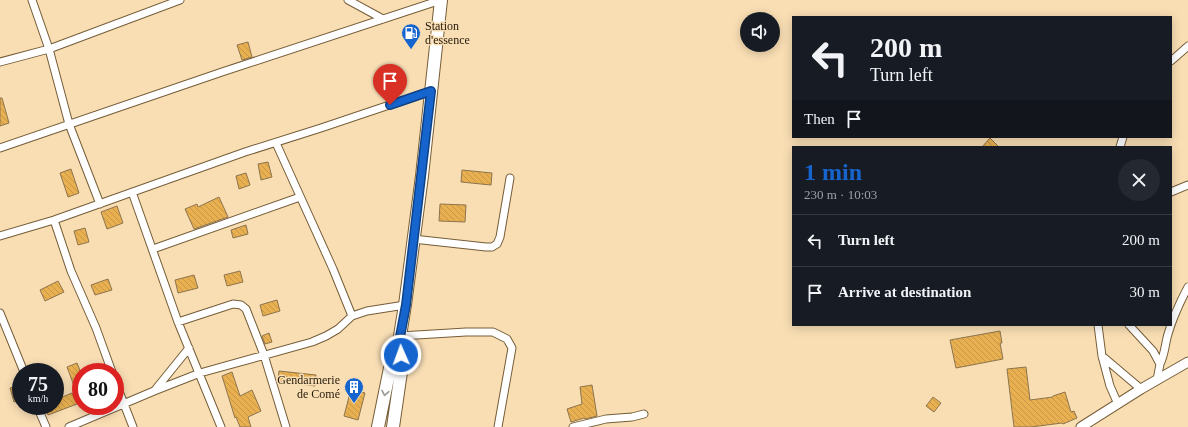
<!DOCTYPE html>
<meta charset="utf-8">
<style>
:root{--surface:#171b24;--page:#242831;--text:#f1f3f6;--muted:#9ea1a6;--line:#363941;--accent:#1665cf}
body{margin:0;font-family:"Times New Roman",serif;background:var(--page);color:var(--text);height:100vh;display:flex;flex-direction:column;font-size:15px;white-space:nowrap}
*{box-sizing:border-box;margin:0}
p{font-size:13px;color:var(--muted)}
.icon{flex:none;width:22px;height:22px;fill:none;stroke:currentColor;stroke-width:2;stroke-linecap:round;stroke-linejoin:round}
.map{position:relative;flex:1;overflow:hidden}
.details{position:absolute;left:792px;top:146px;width:380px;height:180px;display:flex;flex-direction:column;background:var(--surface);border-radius:0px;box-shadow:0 2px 10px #0003}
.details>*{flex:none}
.hud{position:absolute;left:792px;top:16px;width:380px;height:122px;border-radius:0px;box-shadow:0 2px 10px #0003;background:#171b24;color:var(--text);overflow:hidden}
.tools{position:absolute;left:740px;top:12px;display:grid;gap:8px}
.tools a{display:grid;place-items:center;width:40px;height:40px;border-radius:50%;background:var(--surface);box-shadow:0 2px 10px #0003;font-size:20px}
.speed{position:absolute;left:12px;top:363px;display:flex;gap:8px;font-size:20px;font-weight:700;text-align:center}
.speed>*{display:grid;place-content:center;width:52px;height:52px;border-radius:50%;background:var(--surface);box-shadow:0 2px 10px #0003;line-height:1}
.speed small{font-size:10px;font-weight:400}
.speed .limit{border:6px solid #d22;background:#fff;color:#111}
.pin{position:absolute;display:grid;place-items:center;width:34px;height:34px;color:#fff;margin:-41px -17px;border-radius:50% 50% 50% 0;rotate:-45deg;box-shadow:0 0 4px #0007}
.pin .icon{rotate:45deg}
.me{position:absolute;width:44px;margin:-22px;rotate:358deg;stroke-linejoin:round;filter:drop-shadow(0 0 3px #0008)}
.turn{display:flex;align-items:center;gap:14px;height:84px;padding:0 12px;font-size:18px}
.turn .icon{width:52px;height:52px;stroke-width:2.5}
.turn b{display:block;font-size:28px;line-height:34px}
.then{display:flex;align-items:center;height:38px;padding:0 12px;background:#0003;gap:8px;font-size:15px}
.round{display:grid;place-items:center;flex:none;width:42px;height:42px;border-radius:21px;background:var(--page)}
.overview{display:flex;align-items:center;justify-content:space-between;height:68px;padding:0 12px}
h1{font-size:24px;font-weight:700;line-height:30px;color:var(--accent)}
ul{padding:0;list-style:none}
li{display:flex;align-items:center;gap:12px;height:52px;padding:0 12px;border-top:1px solid var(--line)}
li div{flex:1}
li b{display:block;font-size:15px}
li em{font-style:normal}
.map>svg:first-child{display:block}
</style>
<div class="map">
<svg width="1188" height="427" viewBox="0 0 1188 427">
<defs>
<pattern id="building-back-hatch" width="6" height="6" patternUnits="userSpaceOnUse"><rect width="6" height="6" fill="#e8b051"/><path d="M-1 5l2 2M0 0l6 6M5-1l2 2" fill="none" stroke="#c79745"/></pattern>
</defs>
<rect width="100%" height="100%" fill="#f9deb4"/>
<path fill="url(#building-back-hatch)" stroke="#8d744e" d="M248 42 252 57 242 60 237 45Z
M0 98H2L9 123 0 126Z
M990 138 999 147H982Z
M268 162 272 177 261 180 258 164Z
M71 169 79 193 68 197 60 173Z
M462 170 492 173 491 185 461 182Z
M246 173 250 185 239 189 236 176Z
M219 197 228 217 194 229 185 209 197 204 198 207Z
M440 204 466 205 465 222 439 221Z
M117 206 123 223 107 229 101 212Z
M246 225 248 234 233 238 231 230Z
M85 228 89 242 78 245 74 231Z
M240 271 243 282 227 286 224 275Z
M194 275 198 288 178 293 175 280Z
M108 279 112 290 95 295 91 285Z
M58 281 64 292 45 301 40 290Z
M277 300 280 311 263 316 260 305Z
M1000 331 1002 343H1000L1003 359 956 368 950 340Z
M269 333 272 342 265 344 262 336Z
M77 363 81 373 80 402 67 367Z
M1026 367 1030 400 1053 397V396L1065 392 1071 412 1074 411 1077 418 1063 424 1062 423 1031 427H1014L1007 369Z
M279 371 316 375 315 386 278 381Z
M232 372 240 396 252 390 261 411 248 417 251 427H240L236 417 235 418 222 376Z
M21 385V400L14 402 10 388Z
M592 385 597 416 585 419 584 418 571 422 567 409 582 404 580 387Z
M351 389 365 393 358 420 344 416Z
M72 393 77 404 48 415 45 406H55V400Z
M933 397 941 403 934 412 926 406Z"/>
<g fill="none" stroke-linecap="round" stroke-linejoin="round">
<g stroke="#755d38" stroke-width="9">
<path id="minor" d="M32 0 49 49 69 124 100 204
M348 0 383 19
M1171 61 1188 46
M0 62 49 49 180 0
M276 143 333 269 352 316
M1120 147 1123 137
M0 148 222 72 441 0
M132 192 178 322 221 427
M1171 192 1188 185
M54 220 71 271 96 328 112 372
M0 236 54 220 245 152 321 128 431 91
M413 239 486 247H492L497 244 500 237 510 178
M153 249 300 197
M0 313 24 372
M178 322 233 304 241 305 246 309 264 355 286 427
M1098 325 1102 356 1110 386 1118 404
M1129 325 1153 351 1160 364 1157 380
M400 336 466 332H493L507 339 512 348 498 427
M1102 356 1141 389
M1160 364C1165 354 1165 344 1168 334 1173 317 1180 302 1188 287
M115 381 133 427
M155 390 189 348
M37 406 46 427
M69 427 154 391 200 373 312 342 326 336 338 329 352 316 367 311 405 305
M573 427 606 419 632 417 644 414"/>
</g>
<g stroke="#755d38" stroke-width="11">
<path id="tertiary" d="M1081 427 1141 389 1188 362"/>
</g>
<g stroke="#755d38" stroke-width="14">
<path id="trunk" d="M378 427 390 368 399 342 405 305 422 176 441 0
M393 427 402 365 399 343"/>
</g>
<use href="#minor" stroke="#fff" stroke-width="7"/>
<use href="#tertiary" stroke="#fff" stroke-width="9"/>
<use href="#trunk" stroke="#fff" stroke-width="12"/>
</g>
<defs><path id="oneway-chevron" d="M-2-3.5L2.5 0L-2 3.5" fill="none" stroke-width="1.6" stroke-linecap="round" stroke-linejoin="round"/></defs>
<use stroke="#9c9891" href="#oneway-chevron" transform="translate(385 393) rotate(101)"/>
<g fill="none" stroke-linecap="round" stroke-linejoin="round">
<g stroke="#0e4287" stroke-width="10">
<path id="route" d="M390 105 431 91 406 305 399 342 401 355"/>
</g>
<use href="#route" stroke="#1665cf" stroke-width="7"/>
</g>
<defs>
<g id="fuel-pin" transform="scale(1)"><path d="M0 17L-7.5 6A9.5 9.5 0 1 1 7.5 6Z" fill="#1665cf" stroke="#f9deb4"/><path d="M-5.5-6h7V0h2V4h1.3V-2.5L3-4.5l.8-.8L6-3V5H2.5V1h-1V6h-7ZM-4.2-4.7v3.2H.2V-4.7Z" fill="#fff"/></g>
<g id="building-pin" transform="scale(1)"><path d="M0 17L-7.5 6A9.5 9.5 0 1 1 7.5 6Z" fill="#1665cf" stroke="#f9deb4"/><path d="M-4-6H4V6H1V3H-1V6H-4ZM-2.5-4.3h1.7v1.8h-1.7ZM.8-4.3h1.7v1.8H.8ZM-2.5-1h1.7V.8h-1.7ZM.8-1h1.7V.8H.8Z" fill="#fff"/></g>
</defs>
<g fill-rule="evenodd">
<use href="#fuel-pin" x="411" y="33"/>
<use href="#building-pin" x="354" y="387"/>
</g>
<g text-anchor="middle" stroke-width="3" stroke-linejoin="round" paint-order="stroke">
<g font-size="12" fill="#241a0b" stroke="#f9deb4" text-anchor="start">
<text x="425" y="30">Station<tspan x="425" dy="14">d'essence</tspan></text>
<text x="340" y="384" text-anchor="end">Gendarmerie<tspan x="340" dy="14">de Comé</tspan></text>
</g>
</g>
</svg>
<div class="tools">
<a><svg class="icon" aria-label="sound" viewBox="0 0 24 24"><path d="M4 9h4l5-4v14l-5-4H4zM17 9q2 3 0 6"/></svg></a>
</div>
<div class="speed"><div>75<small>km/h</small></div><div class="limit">80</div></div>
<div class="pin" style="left:390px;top:105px;background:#d93025"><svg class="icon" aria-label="arrive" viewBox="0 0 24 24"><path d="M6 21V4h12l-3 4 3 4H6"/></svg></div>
<svg class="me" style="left:401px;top:355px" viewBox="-20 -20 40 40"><circle r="17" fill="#1665cf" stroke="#fff" stroke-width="3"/><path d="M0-11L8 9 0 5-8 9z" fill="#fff"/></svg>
<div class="hud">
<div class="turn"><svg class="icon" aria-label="left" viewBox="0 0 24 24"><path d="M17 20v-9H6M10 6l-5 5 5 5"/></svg><div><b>200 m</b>Turn left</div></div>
<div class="then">Then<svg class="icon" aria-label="arrive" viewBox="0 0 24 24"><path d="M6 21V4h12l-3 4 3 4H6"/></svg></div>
</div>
<section class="details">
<div class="overview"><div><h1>1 min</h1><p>230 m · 10:03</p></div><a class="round"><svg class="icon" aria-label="close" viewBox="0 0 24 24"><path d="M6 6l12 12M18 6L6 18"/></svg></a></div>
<ul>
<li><svg class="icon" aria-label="left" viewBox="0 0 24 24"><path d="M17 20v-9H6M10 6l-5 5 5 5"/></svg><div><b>Turn left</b></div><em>200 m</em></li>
<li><svg class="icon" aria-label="arrive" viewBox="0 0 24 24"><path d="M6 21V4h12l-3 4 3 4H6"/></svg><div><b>Arrive at destination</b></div><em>30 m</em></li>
</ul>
</section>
</div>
